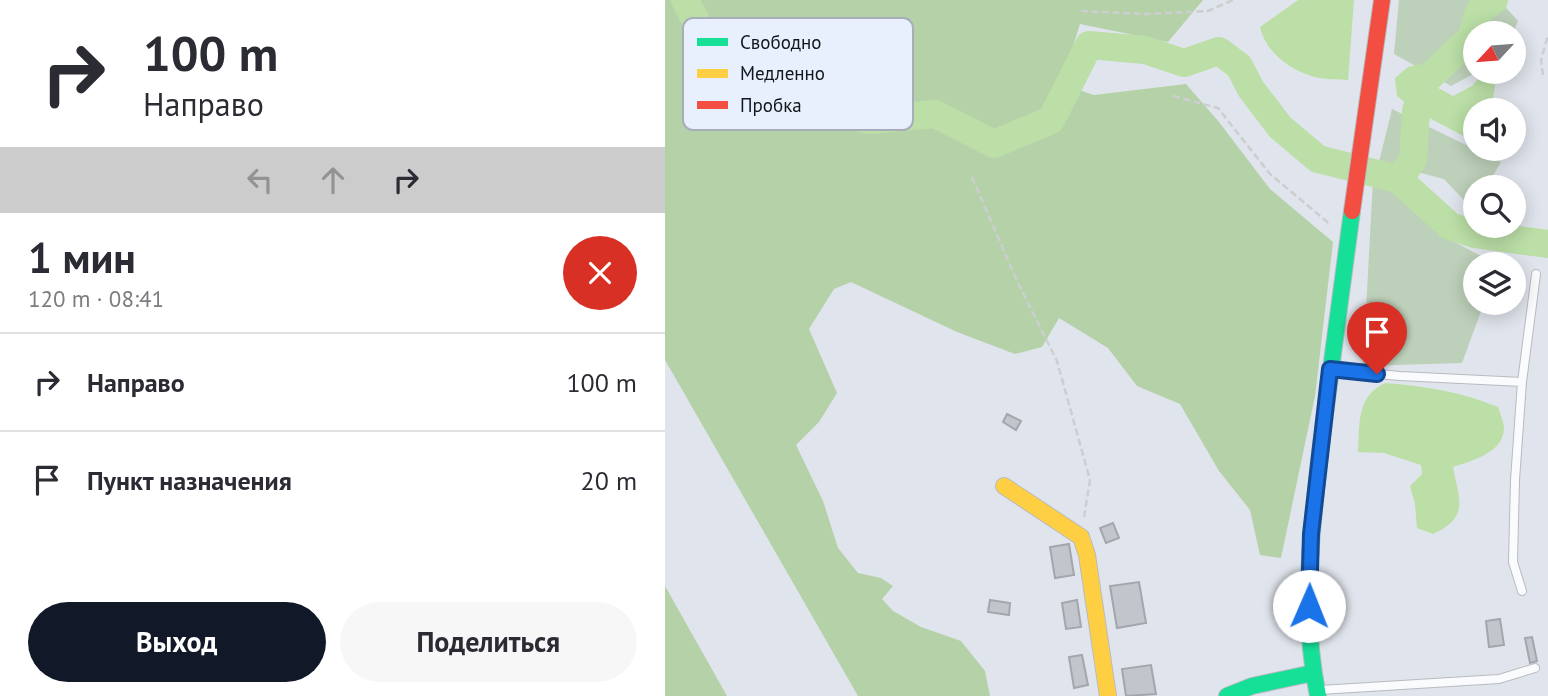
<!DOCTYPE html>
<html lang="ru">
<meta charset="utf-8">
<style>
:root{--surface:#fff;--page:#f7f7f7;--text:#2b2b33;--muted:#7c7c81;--line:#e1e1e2;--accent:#111827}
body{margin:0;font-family:"PT Sans",sans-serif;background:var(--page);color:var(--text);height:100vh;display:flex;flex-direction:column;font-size:26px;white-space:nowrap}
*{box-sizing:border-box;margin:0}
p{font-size:23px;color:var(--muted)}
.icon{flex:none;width:38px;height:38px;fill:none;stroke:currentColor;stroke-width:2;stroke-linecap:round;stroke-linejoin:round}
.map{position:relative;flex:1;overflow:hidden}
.side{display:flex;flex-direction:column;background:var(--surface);width:665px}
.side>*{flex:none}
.guide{background:#fff;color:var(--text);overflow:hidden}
.needle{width:46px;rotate:244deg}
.controls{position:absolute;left:798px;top:21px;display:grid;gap:14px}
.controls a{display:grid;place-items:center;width:63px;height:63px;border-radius:50%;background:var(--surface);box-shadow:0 4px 18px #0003;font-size:35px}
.pin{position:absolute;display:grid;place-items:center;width:60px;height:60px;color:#fff;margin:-72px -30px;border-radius:50% 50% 50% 0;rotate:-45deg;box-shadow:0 0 7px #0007}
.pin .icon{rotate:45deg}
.me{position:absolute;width:77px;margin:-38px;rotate:1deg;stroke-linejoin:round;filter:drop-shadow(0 0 5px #0008)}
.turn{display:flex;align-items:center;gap:24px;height:147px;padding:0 28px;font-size:32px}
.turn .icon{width:91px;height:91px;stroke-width:2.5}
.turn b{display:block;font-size:49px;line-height:60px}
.lanes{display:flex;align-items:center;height:66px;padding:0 28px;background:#0003;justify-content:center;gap:35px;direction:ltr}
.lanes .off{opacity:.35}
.round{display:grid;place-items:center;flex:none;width:74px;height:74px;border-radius:37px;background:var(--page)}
.summary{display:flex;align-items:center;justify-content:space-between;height:119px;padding:0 28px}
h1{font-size:42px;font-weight:700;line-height:52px}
.button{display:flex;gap:14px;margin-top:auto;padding:14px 28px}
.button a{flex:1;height:80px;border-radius:42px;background:var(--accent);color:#fff;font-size:28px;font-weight:700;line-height:80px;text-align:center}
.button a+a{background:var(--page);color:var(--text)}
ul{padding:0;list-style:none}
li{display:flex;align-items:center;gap:21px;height:98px;padding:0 28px;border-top:2px solid var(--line)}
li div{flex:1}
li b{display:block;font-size:26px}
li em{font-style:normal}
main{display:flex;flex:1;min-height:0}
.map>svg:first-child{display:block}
</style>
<main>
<section class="side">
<div class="guide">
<div class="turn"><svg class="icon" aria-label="right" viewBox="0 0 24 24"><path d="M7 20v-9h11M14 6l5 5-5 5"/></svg><div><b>100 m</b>Направо</div></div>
<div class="lanes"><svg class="icon off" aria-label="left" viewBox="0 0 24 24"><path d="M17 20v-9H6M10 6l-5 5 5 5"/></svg><svg class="icon off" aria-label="ahead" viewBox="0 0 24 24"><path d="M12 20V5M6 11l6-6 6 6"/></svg><svg class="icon" aria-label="right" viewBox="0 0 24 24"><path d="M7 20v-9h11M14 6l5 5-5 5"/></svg></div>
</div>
<div class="summary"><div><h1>1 мин</h1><p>120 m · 08:41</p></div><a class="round" style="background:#d93025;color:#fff"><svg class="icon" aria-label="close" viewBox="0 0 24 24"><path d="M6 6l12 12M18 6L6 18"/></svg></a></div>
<ul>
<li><svg class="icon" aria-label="right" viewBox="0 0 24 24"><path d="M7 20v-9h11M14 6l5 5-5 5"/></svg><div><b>Направо</b></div><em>100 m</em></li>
<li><svg class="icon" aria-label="arrive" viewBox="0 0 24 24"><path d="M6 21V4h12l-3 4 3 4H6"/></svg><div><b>Пункт назначения</b></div><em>20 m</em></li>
</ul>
<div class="button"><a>Выход</a><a>Поделиться</a></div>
</section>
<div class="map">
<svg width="883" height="696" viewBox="0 0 883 696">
<rect width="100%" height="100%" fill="#e0e4ec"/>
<path fill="#bdd0b9" d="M734 0H834L853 21 848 33H810V72H812L786 86 729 54Z
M727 109 836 162 821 187H810V206L808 210 779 179 714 162Z
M708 180 735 187 780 237 816 256 825 264H810V303H819L797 363 698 366Z"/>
<path fill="#b5d1a8" d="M0 0H538L503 42 415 24 396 84 429 95 521 84 554 122 605 189 668 242 650 396 616 558 595 555 585 510 554 471 515 404 472 386 443 348 394 318 377 347 350 354 292 332 186 282 169 289 144 329 172 393 154 422 131 445 158 501 173 548 193 573 216 578 228 586 217 599 228 611 256 627 296 641 320 671 325 696H193L0 360Z
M0 586 62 696H0Z"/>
<path fill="#bbdfa7" d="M633 0H689L683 80C673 79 660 80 650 77 625 70 601 53 595 27Z
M756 64 760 81 788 96 807 86 819 72H823L831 80 826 110H810V142L751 111 732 96 730 78 743 67Z
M720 383C760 386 796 392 833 407 835 414 839 422 839 429 838 453 806 461 788 467 794 500 805 517 768 534L752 528 750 504 745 486 757 474 756 465 719 453 693 452C695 423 691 397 720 383Z"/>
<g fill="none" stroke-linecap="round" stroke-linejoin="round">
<path stroke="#bbdfa7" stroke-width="28" d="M20 0 58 73 87 101 205 120 270 114 329 144 386 120 424 45 480 50 519 63 554 51 574 66 586 89 615 127 653 159 733 179 785 226 809 234 883 244
M733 179 748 160 751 111 760 81 806 38 815 10 829 0"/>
</g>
<path fill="#c2c6cc" stroke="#a3a6ac" stroke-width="2" d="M342 414 356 421 351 430 338 422Z
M448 523 454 538 441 543 435 528Z
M404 544 409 575 390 578 385 547Z
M474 582 481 623 452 628 445 586Z
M325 600 345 603 344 615 323 612Z
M412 600 416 627 401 629 397 603Z
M835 619 839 645 824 647 821 621Z
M867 637 872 661 865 663 860 638Z
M417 655 423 685 409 688 404 657Z
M486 665 491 694 461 696 457 669Z"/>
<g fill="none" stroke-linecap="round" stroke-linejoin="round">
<g stroke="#b8bbc1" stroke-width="10">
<path id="lane" d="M668 370 735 376 857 382
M857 591 848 562 850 480 857 382 871 274
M655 690 834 679 870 668"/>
</g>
<g stroke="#b8bbc1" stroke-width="18">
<path id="fast" d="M562 696 587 686 648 673
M653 696C636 616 646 533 655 453 665 372 676 291 687 211"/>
</g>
<g stroke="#b8bbc1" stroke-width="18">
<path id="slow" d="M339 486 416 537 422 555 443 696"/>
</g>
<g stroke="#b8bbc1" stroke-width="18">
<path id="jam" d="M687 211 717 0"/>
</g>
<path stroke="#ccced0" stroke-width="2.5" stroke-dasharray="7 3.5" stroke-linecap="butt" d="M416 11 481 14 543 11 568 0
M878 75 876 60 883 35
M508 96 553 108 605 174 666 225
M307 177 352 281 392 361 425 480 419 517"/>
<use href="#lane" stroke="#fafbfc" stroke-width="8"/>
<use href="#fast" stroke="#16e098" stroke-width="16"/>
<use href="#slow" stroke="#ffcf43" stroke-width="16"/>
<use href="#jam" stroke="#f24e42" stroke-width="16"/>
</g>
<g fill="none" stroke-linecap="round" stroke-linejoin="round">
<g stroke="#114b97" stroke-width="18">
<path id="route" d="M644 606 646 534 665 369 712 374"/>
</g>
<use href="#route" stroke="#1a73e8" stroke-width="12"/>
</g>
<rect x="18" y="18" width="230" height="112" rx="10" fill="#e9f0fd" stroke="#a8aeb9" stroke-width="2"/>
<rect x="32" y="38" width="31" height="8" fill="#16e098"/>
<rect x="32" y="69" width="31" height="9" fill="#ffcf43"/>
<rect x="32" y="101" width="31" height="8" fill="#f24e42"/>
<g font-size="19" fill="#121519">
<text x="75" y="49">Свободно</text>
<text x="75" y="80">Медленно</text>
<text x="75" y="112">Пробка</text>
</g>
</svg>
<div class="controls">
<a><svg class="needle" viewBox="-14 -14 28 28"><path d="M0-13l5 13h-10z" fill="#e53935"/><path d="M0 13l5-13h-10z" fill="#7c7c81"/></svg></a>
<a><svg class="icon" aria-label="sound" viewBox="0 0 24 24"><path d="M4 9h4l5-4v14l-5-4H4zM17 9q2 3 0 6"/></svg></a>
<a><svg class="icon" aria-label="search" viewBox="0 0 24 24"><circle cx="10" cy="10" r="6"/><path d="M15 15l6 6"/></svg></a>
<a><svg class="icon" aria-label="layers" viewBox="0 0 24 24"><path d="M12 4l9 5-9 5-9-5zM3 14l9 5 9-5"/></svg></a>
</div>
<div class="pin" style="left:712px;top:374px;background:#d93025"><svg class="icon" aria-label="arrive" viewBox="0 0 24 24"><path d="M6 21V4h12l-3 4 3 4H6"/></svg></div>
<svg class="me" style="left:644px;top:606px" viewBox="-20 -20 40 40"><circle r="19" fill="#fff"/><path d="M0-13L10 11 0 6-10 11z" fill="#1a73e8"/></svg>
</div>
</main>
